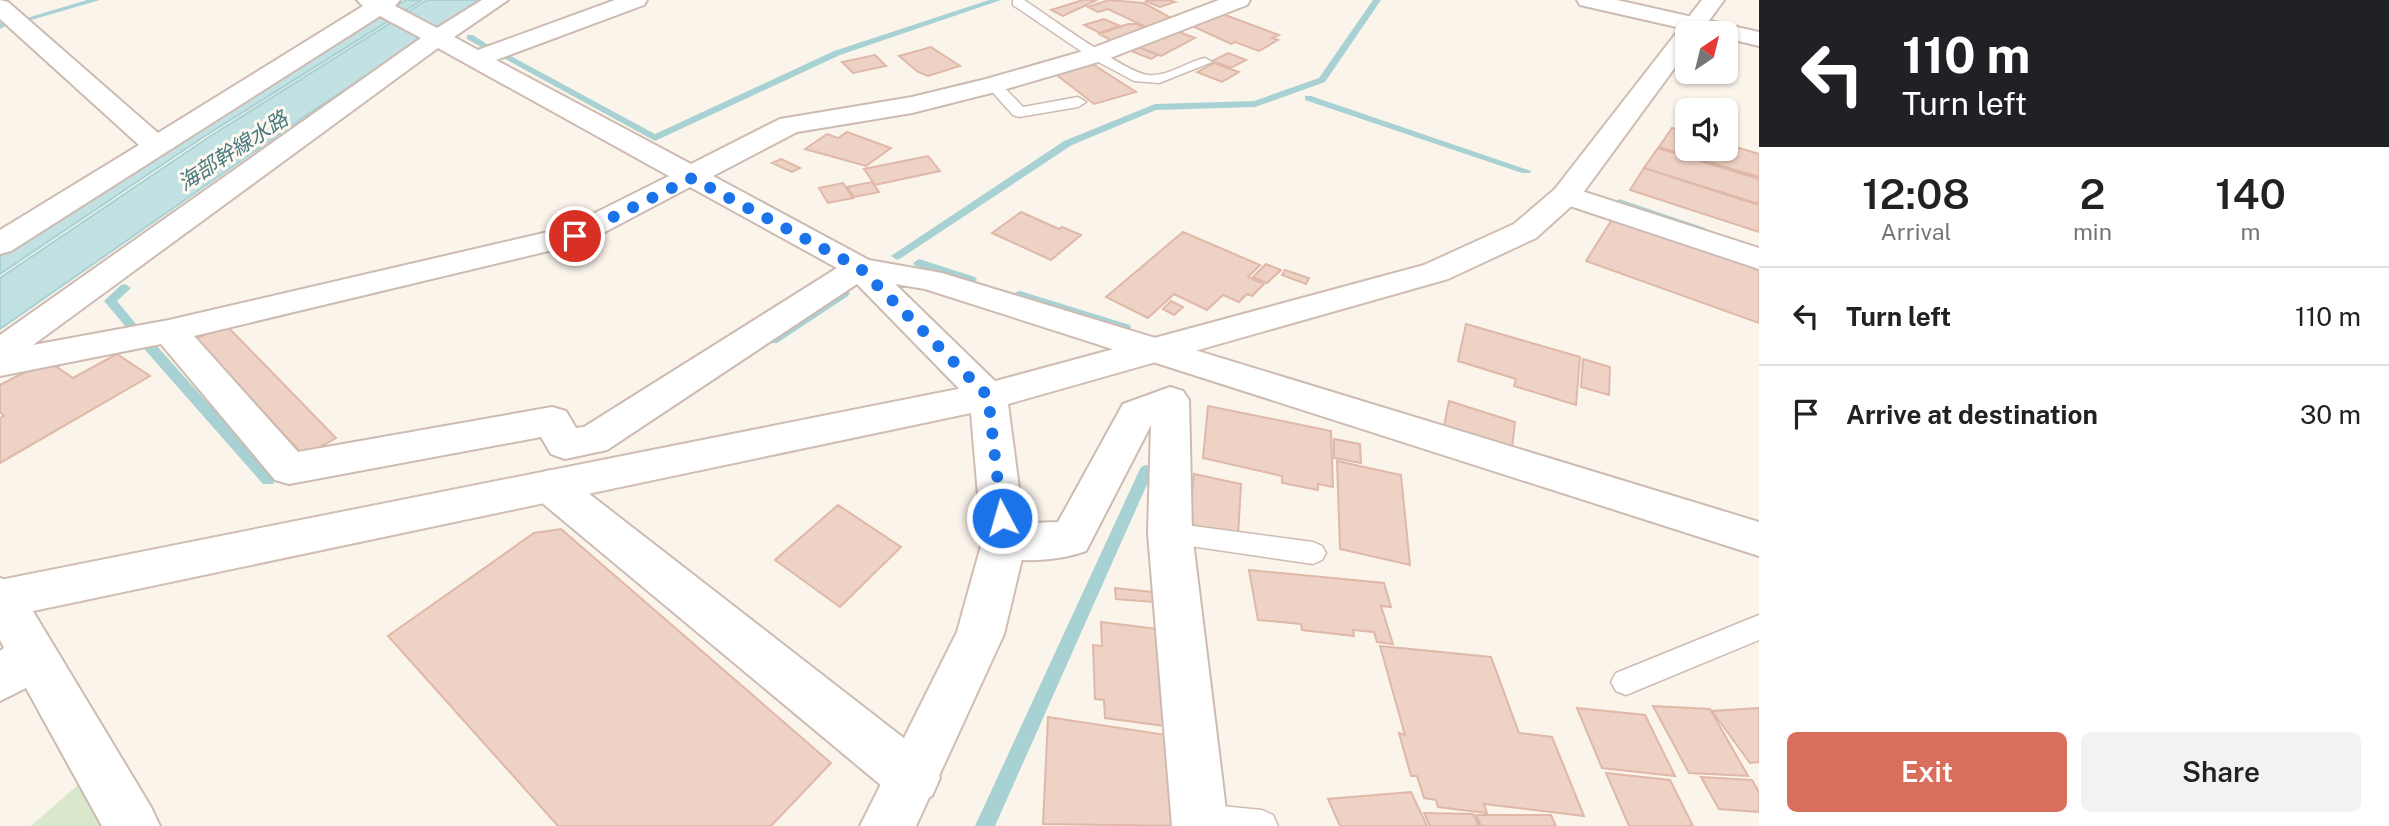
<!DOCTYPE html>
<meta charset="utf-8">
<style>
:root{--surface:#fff;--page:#f2f2f2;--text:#222;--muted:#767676;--line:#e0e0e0;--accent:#d96e5c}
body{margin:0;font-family:"Public Sans","Noto Sans JP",sans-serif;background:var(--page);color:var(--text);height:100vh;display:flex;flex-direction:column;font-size:26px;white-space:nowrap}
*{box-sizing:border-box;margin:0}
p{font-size:23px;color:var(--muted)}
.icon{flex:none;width:38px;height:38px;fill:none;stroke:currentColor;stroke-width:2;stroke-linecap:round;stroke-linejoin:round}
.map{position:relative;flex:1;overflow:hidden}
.side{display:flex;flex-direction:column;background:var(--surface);width:630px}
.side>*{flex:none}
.top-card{background:#202124;color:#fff;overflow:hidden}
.needle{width:46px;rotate:35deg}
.buttons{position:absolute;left:1675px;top:21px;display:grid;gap:14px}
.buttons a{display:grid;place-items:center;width:63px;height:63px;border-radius:10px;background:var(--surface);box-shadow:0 2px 5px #0004;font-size:35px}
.pin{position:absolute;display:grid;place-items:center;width:60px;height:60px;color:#fff;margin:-30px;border:4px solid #fff;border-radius:50%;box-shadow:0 2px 7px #0007}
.me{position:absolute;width:77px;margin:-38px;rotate:354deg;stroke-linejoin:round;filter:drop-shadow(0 0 5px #0008)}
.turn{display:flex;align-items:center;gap:24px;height:147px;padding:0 28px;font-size:32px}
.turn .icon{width:91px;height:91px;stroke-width:2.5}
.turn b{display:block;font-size:49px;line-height:60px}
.eta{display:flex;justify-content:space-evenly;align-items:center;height:119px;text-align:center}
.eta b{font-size:42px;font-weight:600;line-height:49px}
.button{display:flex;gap:14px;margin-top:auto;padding:14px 28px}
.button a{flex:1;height:80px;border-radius:10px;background:var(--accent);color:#fff;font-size:28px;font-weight:600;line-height:80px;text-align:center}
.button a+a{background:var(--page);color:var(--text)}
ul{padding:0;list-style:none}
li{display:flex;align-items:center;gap:21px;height:98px;padding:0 28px;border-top:2px solid var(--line)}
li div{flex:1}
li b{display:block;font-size:26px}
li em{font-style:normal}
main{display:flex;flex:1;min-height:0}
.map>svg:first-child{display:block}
</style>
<main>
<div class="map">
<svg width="1759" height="826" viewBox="0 0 1759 826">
<rect width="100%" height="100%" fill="#fbf4eb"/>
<path fill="#d9e8ca" d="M79 784 102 826H31Z"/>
<path fill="#c1e1e3" stroke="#a8d1d4" stroke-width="2" d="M406 0H422L205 136 0 274V255L175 141Z
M427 0H479L301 119 0 329V278L209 137Z"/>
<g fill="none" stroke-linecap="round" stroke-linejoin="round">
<path fill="#a8d1d4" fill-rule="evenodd" d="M87 0H100L31 20 27 18Z
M989 0H1001L840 55 655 141 500 56 507 54 655 134 834 51Z
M1373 0H1381L1325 82 1255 107 1156 110 1072 145 901 258 897 260 891 256 1064 141 1155 104 1254 101 1319 78Z
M0 23 3 22 7 25 0 29Z
M467 35H473L493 48 486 50 467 39Z
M1305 96H1311L1531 171 1530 173H1522L1305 100Z
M1619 199 1705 228 1707 230 1705 232H1697L1615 204 1614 202Z
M919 259 975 277 977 280 971 284 915 266 913 263Z
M125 284 131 288 117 301 136 324 130 328 126 327 104 301 121 285Z
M844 289 850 293 848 296 777 343H767L766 340 767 337Z
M1020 291 1130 325 1131 328 1125 332 1016 298 1014 295 1016 292Z
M151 344 156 345 273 476 275 480 273 484H263L146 351 144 348 146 345Z
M1146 465 1151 467 1153 471 995 826H975L1139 471 1141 467Z"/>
</g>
<path fill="#eed2c5" stroke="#dfb8a7" stroke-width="2" d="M1083 0H1097L1063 16 1051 10Z
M1109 0 1144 3 1173 19 1148 28 1108 9 1098 12 1088 7Z
M1169 0 1175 2 1160 7 1145 1Z
M1217 12 1279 35 1272 38 1278 40 1259 51 1235 42 1231 44 1190 25Z
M1104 19 1120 26 1100 33 1084 25Z
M1128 24H1137L1147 29 1112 41 1099 34Z
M1171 29 1195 38 1161 56 1136 46Z
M1136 46 1158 55 1151 59 1129 50Z
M931 47 960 66 928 76 918 72 899 56Z
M1228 53 1246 60 1231 68 1212 61Z
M875 55 886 66 853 73 842 62Z
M1091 63 1136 92 1094 104 1054 73Z
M1214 63 1239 72 1222 82 1197 72Z
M1672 128 1687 132V149H1726V144L1759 154V177L1659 147Z
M847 132 891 148 866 166 805 149 827 134 838 138Z
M1658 148 1759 179V204L1644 168Z
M928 156 940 171 875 185 864 169Z
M781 159 800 168 792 172 772 163Z
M1644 168 1759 205V232L1630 190Z
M872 182 879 192 854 197 847 187Z
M843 183 853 198 828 203 819 188Z
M1021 212 1059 229 1062 227 1081 235 1051 260 992 233Z
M1613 218 1759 268V323L1586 261Z
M1183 232 1260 265 1248 277 1264 284 1252 296 1247 294 1239 302 1223 295 1207 310 1174 294 1148 318 1106 297Z
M1266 264 1281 270 1267 283 1253 277Z
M1285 270 1309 278 1306 284 1282 275Z
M1171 301 1183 307 1174 315 1163 309Z
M1466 324 1580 357 1576 405 1514 386 1516 379 1458 361Z
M226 325 336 438 304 456 196 339Z
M117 354 150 376 0 463V418L4 416 0 412V385L48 360 64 363 57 367 73 378Z
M1583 359 1610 367 1609 395 1581 387Z
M1449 401 1515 422 1512 448 1444 426Z
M1208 406 1331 431 1333 487 1318 484V490L1282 483V476L1203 458Z
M1334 439 1360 444 1361 463 1334 458Z
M1337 461 1401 475 1410 565 1340 549Z
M1194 474 1241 484 1238 536 1189 524Z
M838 505 901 547 840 607 775 560Z
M561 529 831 763 771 826H558L388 636 534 533Z
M1249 570 1384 583 1391 607 1381 606 1393 644 1377 642 1374 632 1353 630 1354 636 1302 630 1301 624 1258 620Z
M1115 588 1152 592 1154 602 1116 599Z
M1101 622 1157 629 1165 726 1105 718 1104 700 1095 699 1093 645 1102 646Z
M1380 646 1491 657 1519 733 1552 737 1584 816 1484 804 1487 813 1438 807 1436 800 1424 798 1417 776H1411L1399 733 1405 735Z
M1653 706 1710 709 1748 776 1689 773Z
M1577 708 1645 715 1675 776 1602 768Z
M1759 708V762L1750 763 1712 711Z
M1048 717 1173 736 1178 826 1043 824Z
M1606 773 1670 780 1693 826H1629Z
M1701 777 1752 780 1759 792V812L1719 809Z
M1411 792 1427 826H1340L1328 799Z
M1424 813 1473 814 1479 826H1430Z
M1476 815H1551L1556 826H1481Z"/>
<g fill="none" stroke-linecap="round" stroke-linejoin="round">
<g stroke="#cdbbb2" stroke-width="3">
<path id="lane" d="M1013 0H1024C1047 15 1128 74 1148 75 1168 77 1186 62 1205 58L1212 62 1159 83 1134 81 1091 58 1013 5Z
M994 80 999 82 1023 107 1078 97 1086 102 1078 107 1019 117 1013 115 986 85Z
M1170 523 1313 542 1322 546 1326 553 1322 560 1313 564 1170 543 1161 540 1157 533 1161 526Z
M1759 615V640L1626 695 1616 691 1611 682 1616 673Z
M1200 804 1262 810 1273 815 1278 826H1186L1184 820 1189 809Z"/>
</g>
<g stroke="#cdbbb2" stroke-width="4">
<path id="street" d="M0 0 8 2 158 133 363 6 357 0H400L395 6 437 28 482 0H508L454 37 478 50 615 0H647L644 5 496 60 691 164 780 119 912 97 986 79 1087 50 1219 0H1250L1247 5 1105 60 1003 90 912 113 797 132 713 176 869 260 942 273 1759 522V556L925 289 895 284 1001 387 1007 396 1001 405 988 409 975 405 857 284 607 450 565 459 551 454 541 437 289 484 275 480 161 344 0 376V335L421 38 380 16 11 251 0 254V230L139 145 0 19ZM438 48 669 176 565 228 169 320 33 345ZM690 187 837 268 584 427 576 428 566 411 552 407 298 452 194 336 586 242Z
M1577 0H1617L1759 32V46L1726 38V33H1703L1580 5Z
M1566 186 1759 248V269L1555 201 1551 195 1555 189Z
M1170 387 1183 391 1189 400 1192 533 1228 826H1172L1148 533 1151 425 1086 551C1058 561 1017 564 989 554L982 542 989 530 1004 524 1058 522 1123 404Z
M550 470 565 475 932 760 940 778 932 796 913 804 894 796 535 497 529 486 535 475Z
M0 578 16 583 151 807 160 826H102L26 688 0 701V651L4 648 0 640Z"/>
</g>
<g stroke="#d1bdb2" stroke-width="4">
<path id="secondary" d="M1702 0H1724L1700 33H1687V51L1577 201 1536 238 1448 279 1008 404 1026 542 1004 634 916 826H860L957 632 982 542 971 413 0 618V580L988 383 1424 265 1514 224 1555 189Z"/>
</g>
<use href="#lane" fill="#fff" fill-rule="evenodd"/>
<use href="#street" fill="#fff" fill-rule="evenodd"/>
<use href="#secondary" fill="#fff" fill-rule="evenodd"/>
</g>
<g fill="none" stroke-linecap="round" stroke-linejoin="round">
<path stroke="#1a73e8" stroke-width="12" stroke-dasharray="0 21.6" d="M575 236 692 178 860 268 988 396 1002 518"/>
</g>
<g text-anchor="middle" stroke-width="6" stroke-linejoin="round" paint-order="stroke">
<g font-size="21" font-style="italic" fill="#487a7f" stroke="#fef8f1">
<text transform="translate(233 151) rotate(-33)" y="7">海部幹線水路</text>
</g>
</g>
</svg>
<div class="buttons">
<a><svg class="needle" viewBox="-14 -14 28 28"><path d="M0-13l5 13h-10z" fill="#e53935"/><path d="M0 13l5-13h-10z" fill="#767676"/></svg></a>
<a><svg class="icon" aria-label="sound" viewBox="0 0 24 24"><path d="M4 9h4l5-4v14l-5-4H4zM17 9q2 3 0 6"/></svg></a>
</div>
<div class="pin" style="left:575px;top:236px;background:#d93025"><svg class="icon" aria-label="arrive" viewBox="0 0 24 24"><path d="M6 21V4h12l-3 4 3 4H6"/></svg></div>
<svg class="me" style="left:1002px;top:518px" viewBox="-20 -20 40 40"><circle r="17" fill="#1a73e8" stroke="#fff" stroke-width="3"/><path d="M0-11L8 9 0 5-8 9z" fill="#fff"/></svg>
</div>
<section class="side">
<div class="top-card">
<div class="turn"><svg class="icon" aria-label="left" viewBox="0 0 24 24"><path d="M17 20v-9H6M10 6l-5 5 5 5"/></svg><div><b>110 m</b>Turn left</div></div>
</div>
<div class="eta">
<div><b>12:08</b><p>Arrival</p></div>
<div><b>2</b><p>min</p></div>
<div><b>140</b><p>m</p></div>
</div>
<ul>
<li><svg class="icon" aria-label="left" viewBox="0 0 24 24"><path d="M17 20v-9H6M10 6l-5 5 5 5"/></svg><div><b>Turn left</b></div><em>110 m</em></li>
<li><svg class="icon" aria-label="arrive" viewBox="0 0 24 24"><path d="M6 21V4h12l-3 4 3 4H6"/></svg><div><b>Arrive at destination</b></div><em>30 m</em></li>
</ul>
<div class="button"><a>Exit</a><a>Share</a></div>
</section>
</main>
